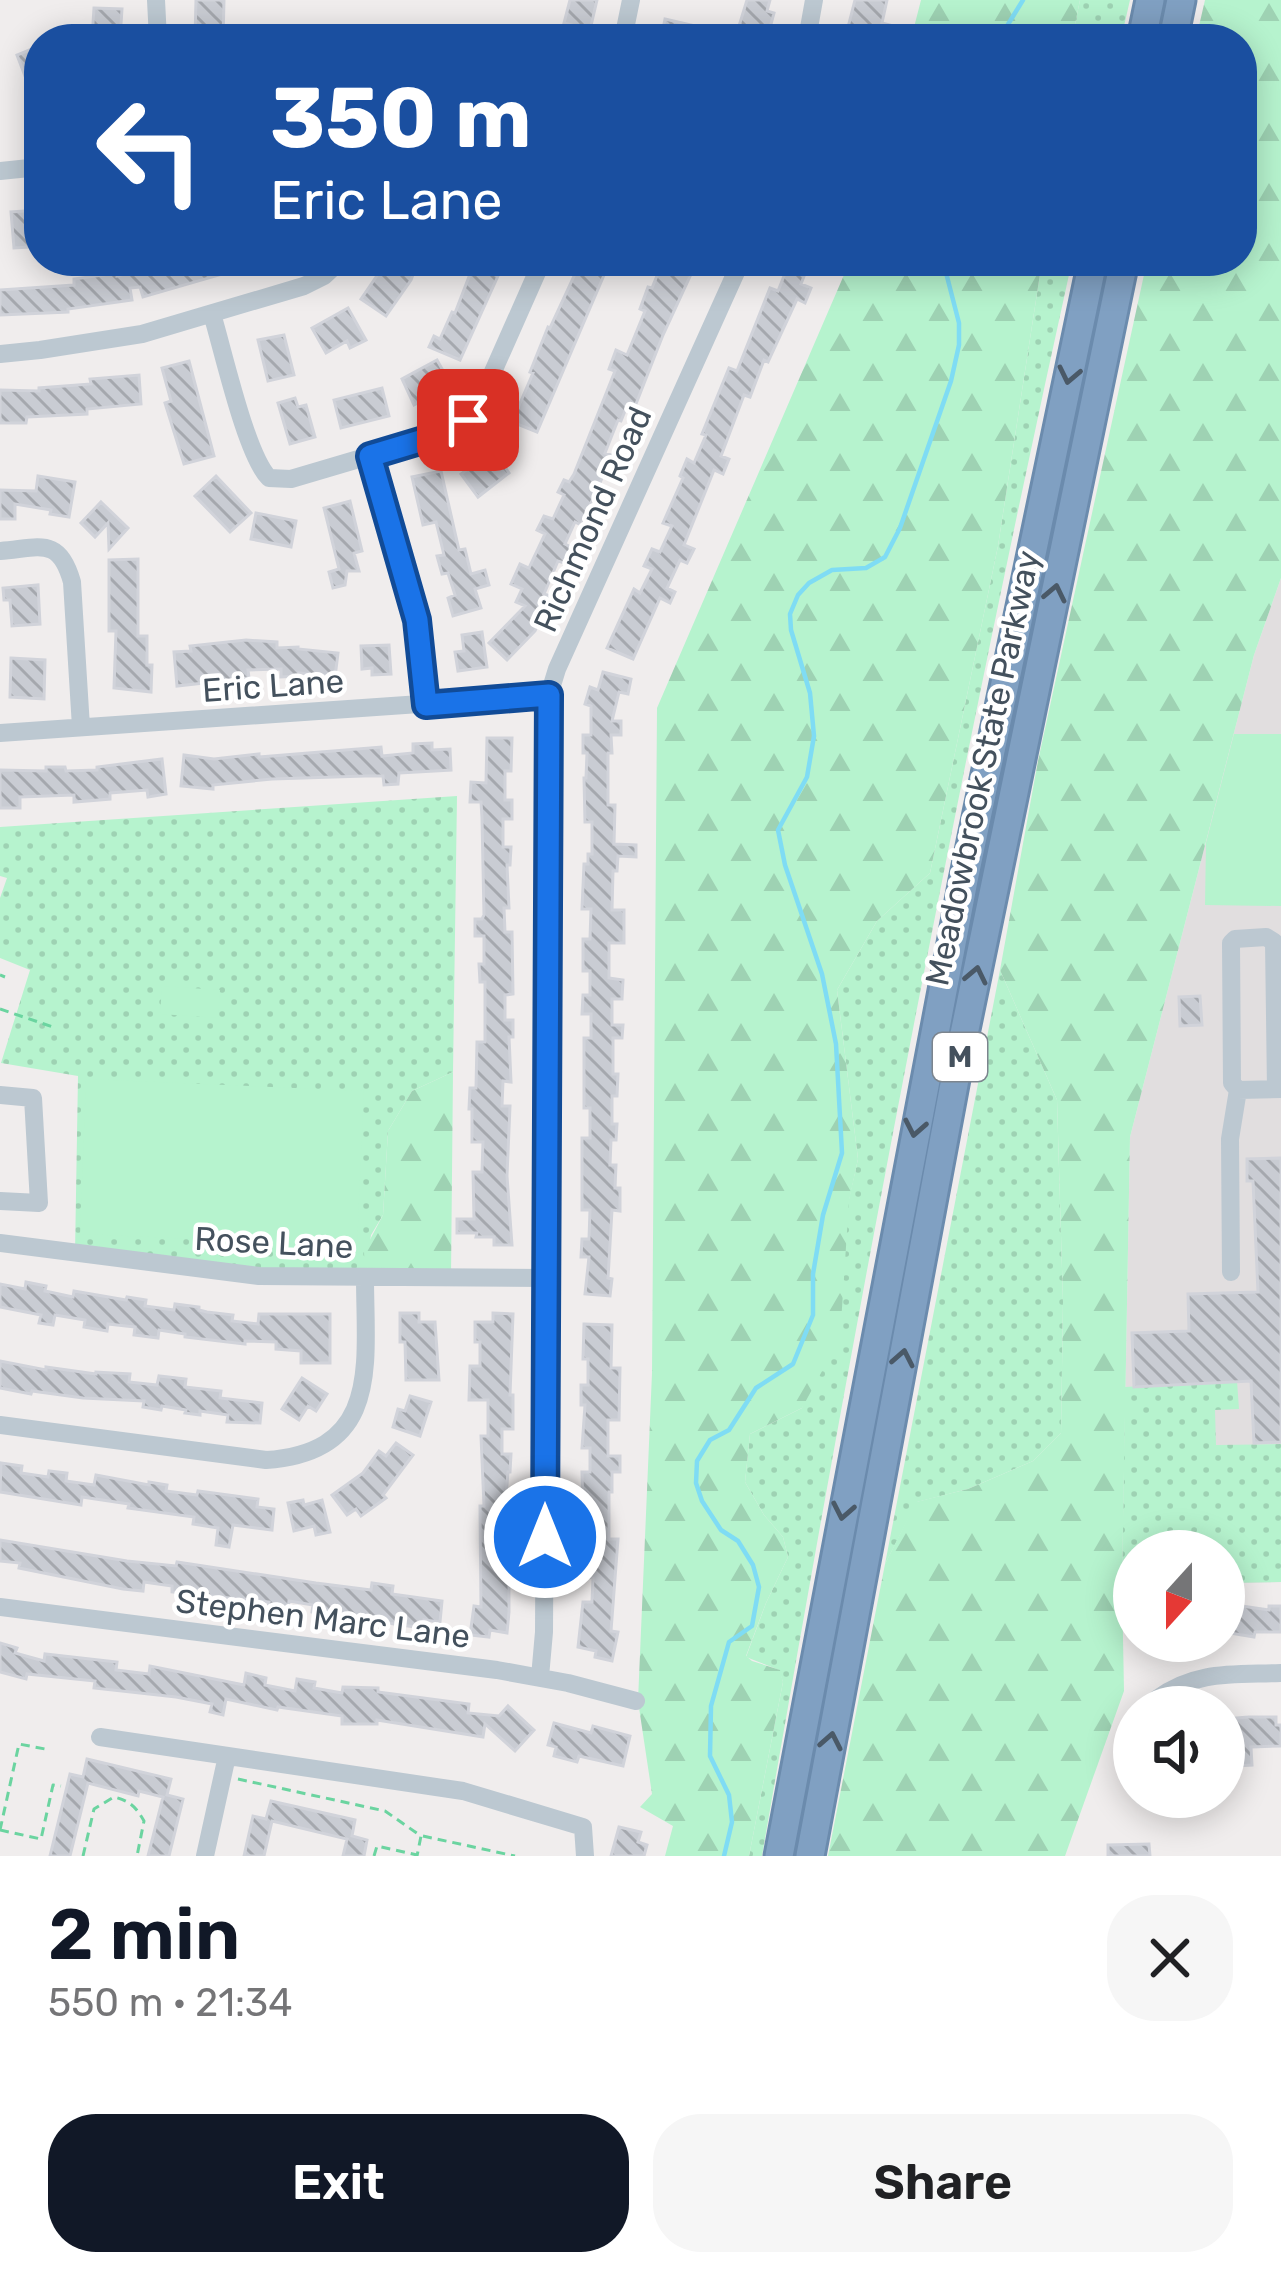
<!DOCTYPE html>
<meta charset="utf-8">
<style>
:root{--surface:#fff;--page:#f6f6f6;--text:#202124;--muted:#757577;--accent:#111827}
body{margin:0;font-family:Rubik,sans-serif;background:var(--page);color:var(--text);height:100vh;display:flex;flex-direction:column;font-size:45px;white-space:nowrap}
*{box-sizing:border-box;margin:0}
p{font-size:39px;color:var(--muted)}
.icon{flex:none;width:66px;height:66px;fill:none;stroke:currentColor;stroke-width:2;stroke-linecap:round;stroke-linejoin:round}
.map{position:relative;height:1856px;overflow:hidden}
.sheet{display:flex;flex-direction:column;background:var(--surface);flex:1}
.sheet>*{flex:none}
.top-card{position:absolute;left:24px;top:24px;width:1233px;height:252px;border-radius:48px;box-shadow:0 6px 30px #0003;background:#1a4fa0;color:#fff;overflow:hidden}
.needle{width:78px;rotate:201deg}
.controls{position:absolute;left:1113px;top:1530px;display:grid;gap:24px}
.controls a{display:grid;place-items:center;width:132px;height:132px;border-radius:50%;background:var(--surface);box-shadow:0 6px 30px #0003;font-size:60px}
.pin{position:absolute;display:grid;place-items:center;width:102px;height:102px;color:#fff;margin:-51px;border-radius:24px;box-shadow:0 6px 18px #0006}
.me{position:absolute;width:132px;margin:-66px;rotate:0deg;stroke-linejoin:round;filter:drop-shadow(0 0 9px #0008)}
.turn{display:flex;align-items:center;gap:42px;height:252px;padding:0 48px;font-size:54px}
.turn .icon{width:156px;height:156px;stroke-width:2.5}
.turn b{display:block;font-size:84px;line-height:102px}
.round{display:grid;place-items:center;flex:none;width:126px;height:126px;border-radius:48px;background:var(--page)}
.overview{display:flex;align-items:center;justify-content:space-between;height:204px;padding:0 48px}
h1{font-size:72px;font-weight:600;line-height:90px;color:var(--accent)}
.button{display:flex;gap:24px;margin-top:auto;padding:24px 48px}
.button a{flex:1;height:138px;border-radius:48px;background:var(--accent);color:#fff;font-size:48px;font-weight:600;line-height:138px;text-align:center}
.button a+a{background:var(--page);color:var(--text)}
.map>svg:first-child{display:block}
</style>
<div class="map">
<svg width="1281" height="1856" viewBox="0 0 1281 1856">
<defs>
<pattern id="grass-dots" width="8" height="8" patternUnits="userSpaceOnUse" patternTransform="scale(3)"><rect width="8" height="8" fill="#b6f3ce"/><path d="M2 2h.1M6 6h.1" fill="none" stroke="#9ed2b3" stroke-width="1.8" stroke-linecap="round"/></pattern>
<pattern id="forest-firs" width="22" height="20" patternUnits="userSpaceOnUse" patternTransform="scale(3)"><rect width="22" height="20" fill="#b6f3ce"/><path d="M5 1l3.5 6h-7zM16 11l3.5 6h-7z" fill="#9ed2b3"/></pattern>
<pattern id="building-back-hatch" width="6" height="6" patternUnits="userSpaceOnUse" patternTransform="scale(3)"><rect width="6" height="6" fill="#c9ccd3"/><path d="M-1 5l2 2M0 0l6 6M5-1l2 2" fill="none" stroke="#a5a8ae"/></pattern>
</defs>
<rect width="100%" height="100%" fill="#f0eded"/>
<path fill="#e1dedf" d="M1281 578V1582L1224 1583V1551H1134V1584H1122L1130 1137 1254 655Z"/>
<path fill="url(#grass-dots)" d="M1080 0H1130L1121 39H1072Z
M1042 261H1072C955 790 854 1322 762 1856H749L783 1682 779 1670 746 1657 766 1603 788 1557 783 1537 764 1515 745 1482 750 1434 802 1408 858 1159 837 990 877 921 930 873 998 546Z
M457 796 453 1072 412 1091 388 1131 383 1215 371 1235 365 1277 75 1253 78 1076 1 1063 30 970 0 958V898L7 878 0 876V827Z
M1000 970 1057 1100 1063 1302 1061 1433 1033 1461 968 1489 917 1502 885 1564Z
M1237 1381 1239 1409 1215 1410 1216 1445 1281 1444V1582L1224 1583V1551H1134V1584H1122L1125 1387Z"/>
<path fill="url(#forest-firs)" d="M921 0H1080L1072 39H911Z
M1205 0H1281V578L1254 655 1130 1137 1122 1584 1124 1691 1065 1856H828L885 1564 916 1502 968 1489 1033 1461 1061 1433 1063 1302 1057 1100 1000 970 1038 761 1147 261H1242V39H1196Z
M850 261H1042L998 546 930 873 877 921 837 990 858 1159 849 1201 840 1338 802 1408 750 1434 745 1482 764 1515 783 1537 788 1557 766 1603 746 1656 752 1661 780 1670 783 1682 749 1856H665L673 1826 640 1807 652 1794 638 1701 652 1373 657 708Z
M453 1072 451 1277H365L364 1251 383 1215 388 1131 412 1091Z"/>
<path fill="#b6f3ce" d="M1234 734H1281V906L1205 905 1206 843Z
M162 986 220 990 218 1018 160 1014Z
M86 1079 364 1091 357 1246 80 1234Z"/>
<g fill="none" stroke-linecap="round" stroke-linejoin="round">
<path stroke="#7fdcf4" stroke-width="4.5" d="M999 39 1023 0
M724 1856 732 1822 729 1795 710 1756 711 1706 729 1642 752 1626 759 1587 753 1565 738 1541 721 1530 702 1501 696 1483 697 1461 710 1440 729 1430 756 1388 793 1364 813 1315V1274L823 1215 842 1153 836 1044 822 974 785 865 778 830 807 777 814 736 810 693 791 630 790 614 798 595 809 583 832 570 866 568 885 557 900 528 951 381 959 345V323L943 261"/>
</g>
<path fill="url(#building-back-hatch)" stroke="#d1d3da" stroke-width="3" d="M196 0H224L223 39H195Z
M570 0H597L590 30 564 23Z
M747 0H770L767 11 774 13 767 39H735Z
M855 0H887L882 23 890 25 887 39H845Z
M94 8 122 9 120 39H92Z
M665 19 729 34 728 39H661Z
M39 46V109L38 110 17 55Z
M39 210V231L28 232 29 247 14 248 11 212Z
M171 261H257V264L143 297 140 287 130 288 132 300 68 309V312L0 315V290L74 285V279L117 273V276Z
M387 261H418L411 280 386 316 361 299Z
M475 261H487L502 267 460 360 429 347 434 336 440 339 452 312 455 313Z
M581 261H610L537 432 512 422 533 373 530 372 548 327 550 328Z
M663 261H688L685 269 692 272 663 335 634 409 627 406 621 421 618 420 605 453 611 455 600 483 581 525 575 522 565 544 571 547 564 563 558 561 544 594 550 596 535 631 507 660 489 643 525 606 516 602 522 589 511 584 520 564 529 568 545 534 537 530 544 516 553 519 564 495 558 492 564 480 569 482 574 474 615 371 609 369 616 350 627 355 645 311 640 309 648 287 652 288Z
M790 261H810L801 284 811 288 805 303 797 299 768 362 764 360 750 397 744 395 721 456 729 459 723 474 714 470 684 545 694 549 687 563 680 560 667 588 675 592 670 603 660 598 633 659 607 648 634 589 640 593 652 569 644 566 652 549 660 552 672 526 663 523 683 478 680 476 687 459 694 463 706 435 702 434 729 368 737 371 770 288 778 291Z
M348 308 366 340 350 348 347 341 326 353 312 328Z
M284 335 294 375 268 381 258 340Z
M437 360 451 385 414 405 402 379Z
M189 361 214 456 184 464 165 403 171 401 162 368Z
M139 375 141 404 87 409V414L27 417 26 423H0V390L39 391V388L91 384 90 379Z
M382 388 389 416 341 428 334 400Z
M295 398 298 407 306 405 315 437 290 444 278 403Z
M493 450 509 473 478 497 461 474Z
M441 471 459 550 465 549 471 574 485 570 489 585 475 589 481 608 453 616 448 598 455 595 448 573 442 574 437 556 444 555 436 522 423 525 412 477Z
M38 476 75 482 69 517 50 514 51 510 15 504V519H0V490L36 491Z
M216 476 251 513 230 532 195 496Z
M350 501 362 551 354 553 359 571H347L345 585 333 588 329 572 339 569 324 508Z
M101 502 128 528 109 549 108 523 95 537 81 523Z
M256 513 296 521 291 547 251 539Z
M138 559V636H147V665H152L151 692 114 688 116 631H109V560Z
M38 585 40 624 12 626 10 600H4L3 588Z
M482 632 487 667 458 671 455 652 464 651 462 635Z
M246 640 277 642V648L298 647V649L338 653 335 677 299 673V676L281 677V669L248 670 249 678 177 686 174 652 191 651 190 646Z
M389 645 391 674 372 675V668L362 669 361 646Z
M11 658 45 660 44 699 10 697Z
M603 672 631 679 628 694 619 692 612 721H621V735H611L612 753H608V805H615L614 844 636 845V857L618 856 617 871H613L612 910H624V943H609V978L623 980 622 999H612V1025H623L622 1038H613V1074H618L617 1096H612V1124H617L616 1140H611L610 1165H616L615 1188H620V1211L612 1210 608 1278 612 1279 610 1296 585 1294 589 1257H581L582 1239H589L590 1210H582V1138H590V1108H584V1038H591V1014H582L583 995H590V971H583V939H590L591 909H582L584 864H588V854H592V822H585L584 778H586L587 753H583V735H591V706L585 704 590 687 598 690Z
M487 738H512L511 771H505V800H512V819H503V847H511L510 865H507L509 908H504L505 932H512L513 994 505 995V1020H513V1037H509L511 1082 503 1081 502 1106H510L507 1176 512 1245H494V1237H476L477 1233H457V1219H474L473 1172H482L483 1142H472V1109H469L470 1088H476L477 1042H485V982H480L479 964H484V936H475V919H482L484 915 482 818 481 802H470L471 782 486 783Z
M432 743V750L450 749 451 770 399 773 398 784 384 785 383 776H365L272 779 213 785V789L181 786 184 755 214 759 259 754V757L381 747 382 756 413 753V744Z
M162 759 166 794 148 797 147 790 110 793V799L74 802V795L20 797V808H0V770L46 771V767H65L66 771 97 770V767Z
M1200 996 1202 1025 1180 1026 1179 997Z
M1281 1158V1442L1254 1443 1251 1381 1134 1387 1132 1333 1189 1331 1188 1294 1258 1292 1253 1181H1247V1159Z
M26 1282 46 1286 45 1291 73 1297 74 1291 126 1300 127 1297 146 1300 145 1306 174 1310 175 1304 199 1307V1310L207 1312 233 1315 232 1321 258 1324 259 1314H330V1363H301V1351L276 1349V1342L245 1341V1344L185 1337V1334L159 1330 158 1338 134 1335 135 1327 108 1324 107 1331 84 1327 85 1320 55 1315 53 1325 39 1323 41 1315 0 1307V1284L25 1289Z
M400 1313H419V1322H435L439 1380H406L405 1342H400Z
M493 1313 513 1314 510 1395H513V1429H502V1454H511L510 1472H508L505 1510H500L499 1539H509V1612L507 1633 490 1630 489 1637 470 1635 474 1606 481 1607 480 1506H484L481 1436H488V1400H469L470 1366H480V1342H475V1322H493Z
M584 1324 612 1325 611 1368H620L619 1420H608V1456H620V1472H612V1492H609V1539H618L611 1631 618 1632 612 1661 595 1657 596 1651 578 1647 583 1602H592L593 1578 583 1577 585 1556 578 1555 580 1515H583L582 1472H590V1448H582L585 1405H581V1385H588V1359H583Z
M0 1361 46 1370V1367L96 1374V1372L130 1374 129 1382 157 1385 159 1376 186 1379 185 1387 221 1391 220 1398 262 1403 260 1423 227 1422 228 1415 200 1411V1415L185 1413 186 1410 162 1406 161 1410 143 1407 144 1401 83 1398 32 1391 31 1394 0 1388Z
M302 1378 327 1394 316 1411 308 1406 299 1420 282 1409Z
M410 1396 431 1402 420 1436 393 1427 398 1409 405 1411Z
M396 1443 413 1455 383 1495 386 1498 361 1516 356 1509 347 1515 332 1495 363 1473 379 1451 386 1456Z
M1 1463 22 1466 21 1473 48 1477 49 1471 67 1473 66 1481 94 1485 96 1475 149 1485V1482L167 1485 166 1491 197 1495 198 1491 258 1499 257 1507 274 1509 272 1530 233 1525 229 1547 216 1545 218 1528 193 1524 194 1517 128 1508 129 1504 82 1497 81 1505 0 1492Z
M303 1500 304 1505 322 1500 330 1532 316 1535 314 1526 294 1531 288 1503Z
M0 1540 127 1561 176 1566 177 1562 316 1583 371 1590 372 1583 393 1586 392 1594 442 1601 440 1622 424 1620 423 1628 408 1626 312 1612 313 1605 289 1601 288 1610 268 1606 269 1602 172 1592V1586L144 1582 143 1591 123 1589 19 1568 20 1563 0 1561Z
M1228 1604 1269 1610V1606H1281V1632H1255L1254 1637 1224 1632Z
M0 1643 17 1648 15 1653 44 1661 45 1654 117 1662 116 1670 149 1674 150 1666 244 1685 246 1673 266 1678 265 1685 295 1691 297 1679 315 1682 314 1688 342 1693 343 1687 378 1688V1692L469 1704 468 1713 499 1716 508 1706 534 1730 515 1751 485 1724 483 1737 377 1720V1724H342V1716L278 1707 277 1710 226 1699 223 1715 210 1712 212 1704 176 1697 94 1688 95 1681 27 1674 26 1679 0 1672Z
M1249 1717H1276V1725H1281V1746L1251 1747 1252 1765 1237 1766 1236 1747H1224V1719Z
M554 1723 591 1733 593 1726 630 1736 623 1766 579 1756 577 1762 554 1756 556 1747 548 1745Z
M1126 1725 1134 1726V1775L1120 1774Z
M87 1759 171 1779 167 1795 183 1799 169 1856H148L163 1797 139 1791 138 1796 88 1783 70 1856H50L70 1774 83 1777Z
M271 1801 355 1820 352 1836 367 1840 364 1856H343L347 1839 272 1821 264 1856H244L253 1816 266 1819Z
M619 1827 641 1832 638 1842 647 1845 644 1856H611Z
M1149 1844 1150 1856H1108V1845Z"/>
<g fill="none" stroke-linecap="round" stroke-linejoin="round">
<g stroke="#6b8bad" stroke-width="33">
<path id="highway" d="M1142 39 1150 0
M1173 39 1181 0
M779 1856 964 880 1093 261
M810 1856 958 1063 1124 261"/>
</g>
<path stroke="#6bd4a0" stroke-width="3" stroke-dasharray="9 6" stroke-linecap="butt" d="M0 975 5 977
M0 1009 56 1028
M238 1779 385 1811 421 1836 417 1856
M0 1830 19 1744 45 1749
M0 1830 41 1839 53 1785 61 1786
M423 1836 515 1856
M83 1856 94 1809 114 1797C130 1801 136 1807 144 1821L137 1856
M374 1856 377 1846 417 1855"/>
<path stroke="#bcc8d1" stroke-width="18" d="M156 0 158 39
M623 39 631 0
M807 39 814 0
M0 171 39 167
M212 314C223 350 246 455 269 478L291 479 450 432 468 420 477 408 542 261
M0 354 40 350 142 334 304 286 324 276 340 261
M370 456 417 621 426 705
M0 551C40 548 59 536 72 582L81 727
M0 733 549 695
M1276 1089 1274 942 1266 937 1235 939 1231 943 1232 1083 1238 1090 1281 1089
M0 1095 33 1098 39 1203 0 1201
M0 1243 259 1276 546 1278
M1231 1272 1230 1139 1238 1090
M0 1425 266 1460C382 1452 365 1364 365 1277
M0 1607 497 1670 568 1683 636 1701
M540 1677 544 1632 549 695 557 669 741 261
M1157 1699C1195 1670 1235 1675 1281 1673
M100 1737 463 1791 583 1827 585 1856
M205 1856 227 1756"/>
<use href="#highway" stroke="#80a0c2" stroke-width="27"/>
</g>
<defs><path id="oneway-chevron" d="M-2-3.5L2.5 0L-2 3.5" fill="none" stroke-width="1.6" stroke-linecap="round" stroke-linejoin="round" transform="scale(3)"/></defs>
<g stroke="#4a5967">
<use href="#oneway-chevron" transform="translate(1069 375) rotate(102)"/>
<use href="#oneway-chevron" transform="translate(1055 593) rotate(-78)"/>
<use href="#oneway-chevron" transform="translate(976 975) rotate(-78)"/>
<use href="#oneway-chevron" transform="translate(915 1128) rotate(101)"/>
<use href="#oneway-chevron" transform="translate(903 1358) rotate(-79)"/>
<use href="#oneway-chevron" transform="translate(843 1511) rotate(101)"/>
<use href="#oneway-chevron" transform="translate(831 1741) rotate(-79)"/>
</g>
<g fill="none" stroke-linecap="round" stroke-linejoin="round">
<g stroke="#114b97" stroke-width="30">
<path id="route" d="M468 420 450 432 370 456 417 620 426 705 549 695 545 1537"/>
</g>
<use href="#route" stroke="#1a73e8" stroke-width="21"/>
</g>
<g text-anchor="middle" stroke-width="9" stroke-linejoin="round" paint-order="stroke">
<rect fill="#fff" stroke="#7c858e" stroke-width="3" x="933" y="1033" width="54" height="48" rx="9"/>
<g font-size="30" font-weight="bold" fill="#44515d">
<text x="960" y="1067">M</text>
</g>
<g font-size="33" fill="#44515d" stroke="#fff">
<text transform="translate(592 519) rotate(-66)" y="12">Richmond Road</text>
<text transform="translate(273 685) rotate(-4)" y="12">Eric Lane</text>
<text transform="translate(982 768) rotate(-78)" y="12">Meadowbrook State Parkway</text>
<text transform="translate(274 1242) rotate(3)" y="12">Rose Lane</text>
<text transform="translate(323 1618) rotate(7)" y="12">Stephen Marc Lane</text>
</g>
</g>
</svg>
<div class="controls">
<a><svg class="needle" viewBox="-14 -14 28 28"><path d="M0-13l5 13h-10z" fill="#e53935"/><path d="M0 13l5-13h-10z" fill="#757577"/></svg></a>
<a><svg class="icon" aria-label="sound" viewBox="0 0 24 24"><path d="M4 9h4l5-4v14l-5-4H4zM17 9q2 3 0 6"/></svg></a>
</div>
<div class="pin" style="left:468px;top:420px;background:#d93025"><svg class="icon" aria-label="arrive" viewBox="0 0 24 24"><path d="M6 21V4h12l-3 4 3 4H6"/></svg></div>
<svg class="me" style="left:545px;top:1537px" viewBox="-20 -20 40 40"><circle r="17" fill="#1a73e8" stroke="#fff" stroke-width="3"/><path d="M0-11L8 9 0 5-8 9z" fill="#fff"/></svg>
<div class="top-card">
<div class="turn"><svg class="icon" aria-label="left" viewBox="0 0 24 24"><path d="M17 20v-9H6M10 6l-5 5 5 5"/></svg><div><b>350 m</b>Eric Lane</div></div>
</div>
</div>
<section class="sheet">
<div class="overview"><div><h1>2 min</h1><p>550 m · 21:34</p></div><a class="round"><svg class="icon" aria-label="close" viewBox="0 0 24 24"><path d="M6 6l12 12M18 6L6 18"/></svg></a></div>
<div class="button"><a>Exit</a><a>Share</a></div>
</section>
